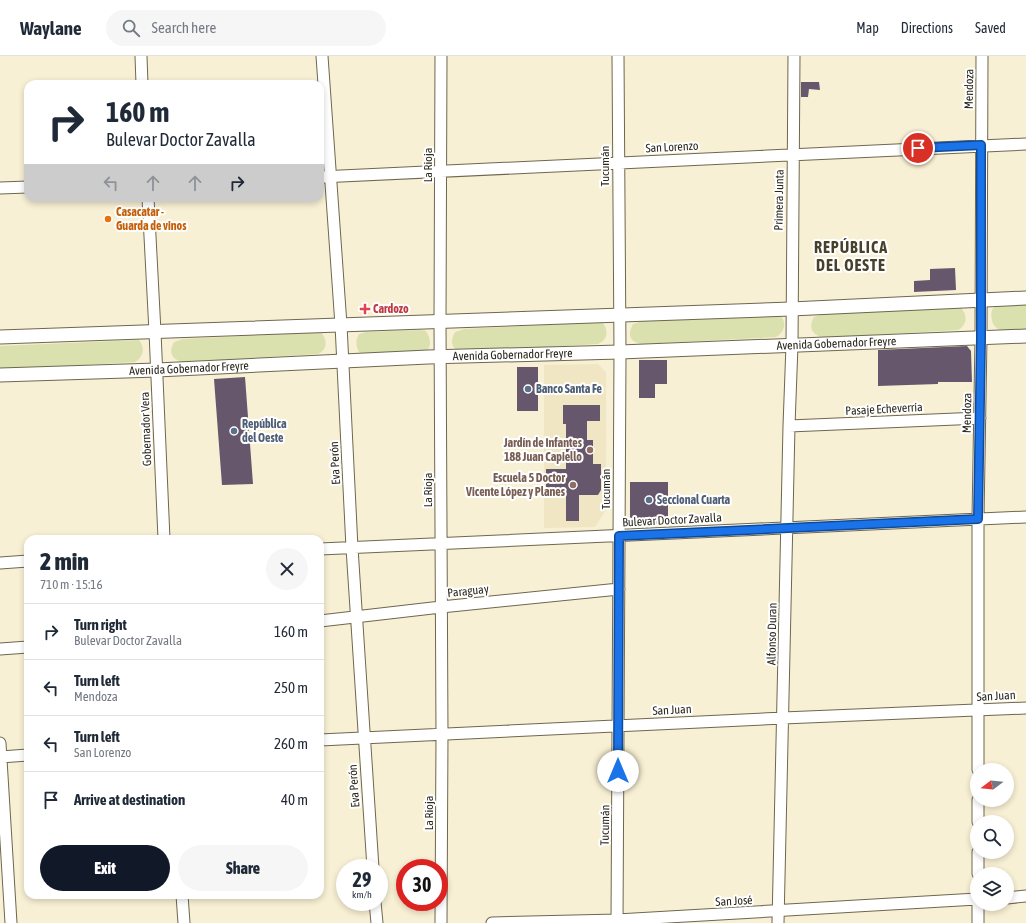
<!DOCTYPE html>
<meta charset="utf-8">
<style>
:root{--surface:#fff;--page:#f6f6f7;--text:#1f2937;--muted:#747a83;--line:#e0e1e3;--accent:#111827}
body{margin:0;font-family:"Asap Condensed",sans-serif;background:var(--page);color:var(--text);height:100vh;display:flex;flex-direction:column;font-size:15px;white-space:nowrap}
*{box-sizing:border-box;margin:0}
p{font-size:13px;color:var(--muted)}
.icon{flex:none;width:22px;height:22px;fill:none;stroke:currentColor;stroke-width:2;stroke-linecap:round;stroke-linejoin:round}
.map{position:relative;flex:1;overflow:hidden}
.details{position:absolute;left:24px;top:479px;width:300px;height:364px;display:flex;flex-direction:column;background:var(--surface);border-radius:12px;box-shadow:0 2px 6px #0003}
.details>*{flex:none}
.guide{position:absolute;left:24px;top:24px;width:300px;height:122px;border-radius:12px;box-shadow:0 2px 6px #0003;background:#fff;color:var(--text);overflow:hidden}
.needle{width:26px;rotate:254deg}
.fabs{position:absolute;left:970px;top:707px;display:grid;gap:8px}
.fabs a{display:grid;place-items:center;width:44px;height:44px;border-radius:50%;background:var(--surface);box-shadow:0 2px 6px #0003;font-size:20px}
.speed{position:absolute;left:336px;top:803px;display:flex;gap:8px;font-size:20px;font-weight:700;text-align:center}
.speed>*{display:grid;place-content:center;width:52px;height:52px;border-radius:50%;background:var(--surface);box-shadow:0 2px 6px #0003;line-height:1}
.speed small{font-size:10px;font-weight:400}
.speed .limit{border:6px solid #d22;background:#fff;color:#111}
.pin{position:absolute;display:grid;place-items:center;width:34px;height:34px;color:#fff;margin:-17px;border:2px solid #fff;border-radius:50%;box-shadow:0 1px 4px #0007}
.me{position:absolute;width:44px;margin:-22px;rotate:0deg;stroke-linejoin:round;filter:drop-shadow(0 0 3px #0008)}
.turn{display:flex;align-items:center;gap:14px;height:84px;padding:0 16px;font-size:18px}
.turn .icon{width:52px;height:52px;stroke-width:2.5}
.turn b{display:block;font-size:28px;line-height:34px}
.lanes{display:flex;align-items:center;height:38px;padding:0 16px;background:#0003;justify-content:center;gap:20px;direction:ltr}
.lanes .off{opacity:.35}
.round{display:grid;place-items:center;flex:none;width:42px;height:42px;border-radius:21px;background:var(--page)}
.head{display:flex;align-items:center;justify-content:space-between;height:68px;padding:0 16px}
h1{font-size:24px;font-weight:800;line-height:30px}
.action{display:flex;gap:8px;margin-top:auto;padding:8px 16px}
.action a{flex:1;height:46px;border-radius:24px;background:var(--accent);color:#fff;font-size:16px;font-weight:800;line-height:46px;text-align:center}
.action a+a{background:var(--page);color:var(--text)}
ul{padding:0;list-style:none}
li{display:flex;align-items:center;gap:12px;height:56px;padding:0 16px;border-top:1px solid var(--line)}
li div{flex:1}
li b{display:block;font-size:15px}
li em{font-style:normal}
header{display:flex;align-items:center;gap:24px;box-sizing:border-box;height:56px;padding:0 20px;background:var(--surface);border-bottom:1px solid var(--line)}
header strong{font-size:19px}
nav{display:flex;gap:22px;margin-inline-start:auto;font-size:14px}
.search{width:280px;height:36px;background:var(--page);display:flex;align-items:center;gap:10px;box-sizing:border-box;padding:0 14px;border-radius:22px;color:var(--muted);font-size:15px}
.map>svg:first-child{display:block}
</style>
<header>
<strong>Waylane</strong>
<div class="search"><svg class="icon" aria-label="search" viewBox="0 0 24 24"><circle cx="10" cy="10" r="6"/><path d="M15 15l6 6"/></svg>Search here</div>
<nav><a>Map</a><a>Directions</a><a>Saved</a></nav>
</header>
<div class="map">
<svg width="1026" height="867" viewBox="0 0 1026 867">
<rect width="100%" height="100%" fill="#f8f0d4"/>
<path fill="#f1e6c3" d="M598 308 606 316V454L595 471 544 472V309Z"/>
<path fill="#dae0ae" d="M1026 248V273C1015 274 994 279 992 264 991 259 991 257 993 252L1000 249Z
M961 252C968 259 967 269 958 274L824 282C812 279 808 272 814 261L823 258Z
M780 259C787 266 785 276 776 281L642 288C630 286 627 279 633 268L642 265Z
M602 266C609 274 608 284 598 288L464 296C452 294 449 287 455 276L464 273Z
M420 274 426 275C431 283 432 291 425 296L367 299 359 296C356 289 355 285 359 278L366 276Z
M321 276C328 284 327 294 318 298L184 306C172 304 168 297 174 286L183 283Z
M139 284C145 291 144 301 135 306L0 314V290Z"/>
<path fill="#66576c" d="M801 26H819L820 34 809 33 808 41H801Z
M955 212 956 234 914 236V225L930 224V213Z
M967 290 971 295 972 326H938V328L878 330V294Z
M639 304H667V328H655V342H639Z
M517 311H538V355H517Z
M245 321 253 428 222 429 214 323Z
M563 349H600V365H587V384H593V408H601V434L598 439H579V465H566V435H546V413H566V368H563Z
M630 426H668V468H637L630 461Z"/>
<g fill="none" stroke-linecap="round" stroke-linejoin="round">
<g stroke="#6e674e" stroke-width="13">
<path id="minor" d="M141 0 142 28
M322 0 341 269 352 492 373 812
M441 0 440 265 442 679 441 867
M320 121 1026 88
M0 132 28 131
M148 142 155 276 164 483
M789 370 980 362
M320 493 1026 461
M0 507 28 505
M320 565 441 551 619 533
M0 593 28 591
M320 684 783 662 1026 652
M0 687 11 867
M0 701 28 699
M978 714V463L981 282 982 0
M978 766V744
M978 818V796
M182 839 184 867
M1007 842 1026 840
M375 846 377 867
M978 848V867
M492 867 617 864 977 843
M617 867 620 296 618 0
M778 867 789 370 792 289 794 0"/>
</g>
<g stroke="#6e674e" stroke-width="15">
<g id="major">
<path d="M0 281 791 253 1026 242"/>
<path id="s1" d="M0 319 157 314 428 301 620 296 1026 280"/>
</g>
</g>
<use href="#minor" stroke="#fff" stroke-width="11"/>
<use href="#major" stroke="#fff" stroke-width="13"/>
</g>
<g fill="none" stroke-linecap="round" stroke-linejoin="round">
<g stroke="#114b97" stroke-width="10">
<path id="route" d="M618 715 619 480 978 463 981 282V89L918 92"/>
</g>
<use href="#route" stroke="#1a73e8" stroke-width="7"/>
</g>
<circle fill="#e8710a" stroke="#fff" stroke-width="1.5" cx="108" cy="163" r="4"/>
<path fill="#e0444e" stroke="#fff" stroke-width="1.5" d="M363 247h4v4h4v4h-4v4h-4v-4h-4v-4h4z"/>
<g fill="#5c6f8a" stroke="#fff" stroke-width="1.5">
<circle cx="528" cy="333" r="4"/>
<circle cx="234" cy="375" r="4"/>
<circle cx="649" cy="444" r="4"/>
</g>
<g fill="#8d6e63" stroke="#fff" stroke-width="1.5">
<circle cx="590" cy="394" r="4"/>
<circle cx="573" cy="429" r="4"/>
</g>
<g text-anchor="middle" stroke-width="4" stroke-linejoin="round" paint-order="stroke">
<g font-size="12" fill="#2b281e" stroke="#fff">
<text transform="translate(969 33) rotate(-89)" y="4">Mendoza</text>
<text transform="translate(672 91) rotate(-3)" y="4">San Lorenzo</text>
<text transform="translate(428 109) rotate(-90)" y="4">La Rioja</text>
<text transform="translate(605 110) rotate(-90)" y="4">Tucumán</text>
<text transform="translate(779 144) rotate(-89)" y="4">Primera Junta</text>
<text dy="4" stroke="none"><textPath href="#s1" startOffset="837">Avenida Gobernador Freyre</textPath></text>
<text dy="4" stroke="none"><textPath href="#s1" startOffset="513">Avenida Gobernador Freyre</textPath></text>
<text dy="4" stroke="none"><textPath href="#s1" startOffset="189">Avenida Gobernador Freyre</textPath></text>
<text transform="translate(884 353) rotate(-3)" y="4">Pasaje Echeverría</text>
<text transform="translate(967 357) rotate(-89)" y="4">Mendoza</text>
<text transform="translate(146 373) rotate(-92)" y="4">Gobernador Vera</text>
<text transform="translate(335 407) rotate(-93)" y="4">Eva Perón</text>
<text transform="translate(606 433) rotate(-90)" y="4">Tucumán</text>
<text transform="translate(428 434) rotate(-90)" y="4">La Rioja</text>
<text transform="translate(672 464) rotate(-3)" y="4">Bulevar Doctor Zavalla</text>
<text transform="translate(468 535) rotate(-6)" y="4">Paraguay</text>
<text transform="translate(772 578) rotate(-89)" y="4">Alfonso Duran</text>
<text transform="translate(996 640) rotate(-3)" y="4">San Juan</text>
<text transform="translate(672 654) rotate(-3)" y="4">San Juan</text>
<text transform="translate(354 730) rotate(-94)" y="4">Eva Perón</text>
<text transform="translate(429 757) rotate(-90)" y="4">La Rioja</text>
<text transform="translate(605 769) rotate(-89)" y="4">Tucumán</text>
<text transform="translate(734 845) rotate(-3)" y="4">San José</text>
</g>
<g font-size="12" font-weight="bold" fill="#c56008" stroke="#fff" text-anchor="start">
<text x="116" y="160">Casacatar -<tspan x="116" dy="14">Guarda de vinos</tspan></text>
</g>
<g font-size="12" font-weight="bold" fill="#be3a42" stroke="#fff" text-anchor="start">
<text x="373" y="257">Cardozo</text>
</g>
<g font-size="12" font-weight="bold" fill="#4e5e75" stroke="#fff" text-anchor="start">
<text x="536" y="337">Banco Santa Fe</text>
<text x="242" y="372">República<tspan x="242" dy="14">del Oeste</tspan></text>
<text x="657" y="448">Seccional Cuarta</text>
</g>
<g font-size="12" font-weight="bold" fill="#785e54" stroke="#fff" text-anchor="end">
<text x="582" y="391">Jardín de Infantes<tspan x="582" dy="14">188 Juan Capiello</tspan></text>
<text x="565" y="426">Escuela 5 Doctor<tspan x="565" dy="14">Vicente López y Planes</tspan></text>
</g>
<g font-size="16" font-weight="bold" letter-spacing="1" fill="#48412a" stroke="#fff">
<text x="851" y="197">REPÚBLICA<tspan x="851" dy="18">DEL OESTE</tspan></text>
</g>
</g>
</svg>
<div class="fabs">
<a><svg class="needle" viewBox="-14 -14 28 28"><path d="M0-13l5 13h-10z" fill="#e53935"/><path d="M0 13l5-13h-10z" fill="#747a83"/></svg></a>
<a><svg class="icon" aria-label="search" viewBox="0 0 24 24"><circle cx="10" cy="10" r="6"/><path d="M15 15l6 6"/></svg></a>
<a><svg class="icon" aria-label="layers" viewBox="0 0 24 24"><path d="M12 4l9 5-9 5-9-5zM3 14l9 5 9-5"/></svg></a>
</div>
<div class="speed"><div>29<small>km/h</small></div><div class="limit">30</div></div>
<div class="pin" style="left:918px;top:92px;background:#d93025"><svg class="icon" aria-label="arrive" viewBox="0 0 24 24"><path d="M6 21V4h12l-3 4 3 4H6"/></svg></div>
<svg class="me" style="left:618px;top:715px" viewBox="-20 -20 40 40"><circle r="19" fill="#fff"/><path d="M0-13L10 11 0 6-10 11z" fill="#1a73e8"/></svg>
<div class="guide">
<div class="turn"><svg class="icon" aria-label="right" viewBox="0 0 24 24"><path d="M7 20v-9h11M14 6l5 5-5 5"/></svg><div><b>160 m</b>Bulevar Doctor Zavalla</div></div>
<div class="lanes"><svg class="icon off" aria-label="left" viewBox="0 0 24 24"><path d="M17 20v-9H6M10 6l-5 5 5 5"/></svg><svg class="icon off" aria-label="ahead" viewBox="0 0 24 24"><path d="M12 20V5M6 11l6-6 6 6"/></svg><svg class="icon off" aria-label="ahead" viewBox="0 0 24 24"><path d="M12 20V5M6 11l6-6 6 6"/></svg><svg class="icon" aria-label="right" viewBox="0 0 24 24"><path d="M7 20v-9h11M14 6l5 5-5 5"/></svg></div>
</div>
<section class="details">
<div class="head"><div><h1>2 min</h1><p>710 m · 15:16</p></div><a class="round"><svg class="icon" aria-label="close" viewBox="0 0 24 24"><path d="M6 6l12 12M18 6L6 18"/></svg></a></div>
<ul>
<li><svg class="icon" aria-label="right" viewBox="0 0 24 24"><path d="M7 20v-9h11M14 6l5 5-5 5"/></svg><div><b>Turn right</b><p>Bulevar Doctor Zavalla</p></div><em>160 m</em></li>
<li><svg class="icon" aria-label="left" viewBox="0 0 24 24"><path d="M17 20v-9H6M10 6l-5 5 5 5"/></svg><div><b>Turn left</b><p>Mendoza</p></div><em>250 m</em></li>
<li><svg class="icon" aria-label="left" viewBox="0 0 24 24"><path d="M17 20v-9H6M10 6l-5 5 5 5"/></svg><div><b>Turn left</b><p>San Lorenzo</p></div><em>260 m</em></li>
<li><svg class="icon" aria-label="arrive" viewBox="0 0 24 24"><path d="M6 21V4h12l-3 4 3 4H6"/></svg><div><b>Arrive at destination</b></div><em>40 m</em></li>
</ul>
<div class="action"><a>Exit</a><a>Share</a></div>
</section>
</div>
